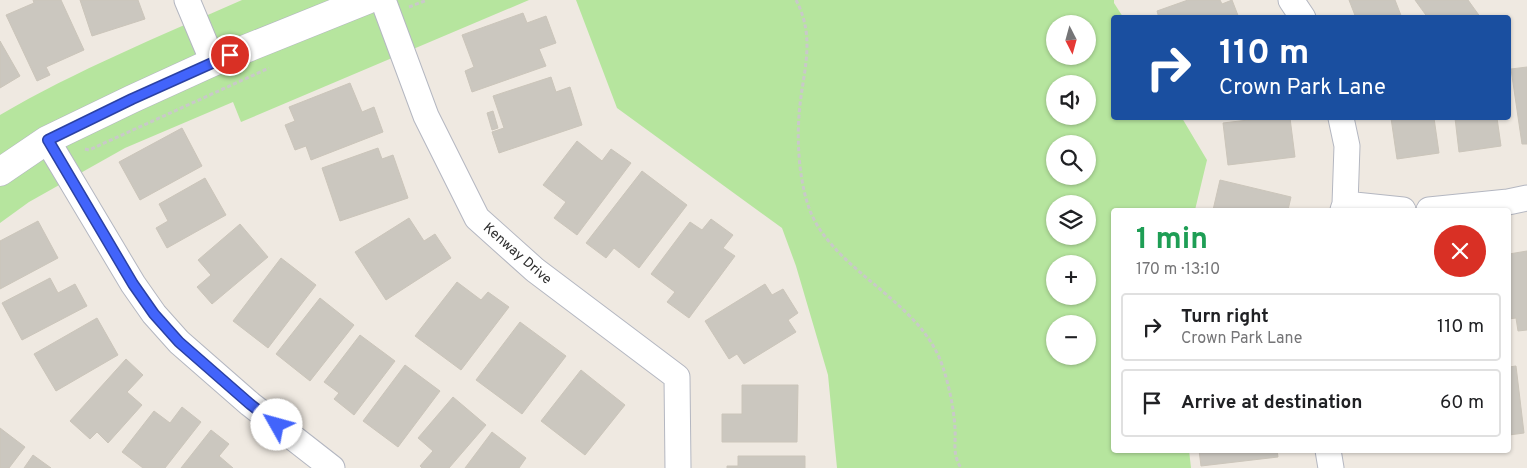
<!DOCTYPE html>
<meta charset="utf-8">
<style>
:root{--surface:#fff;--page:#f6f6f6;--text:#202124;--muted:#757577;--line:#e0e0e0}
body{margin:0;font-family:Overpass,sans-serif;background:var(--page);color:var(--text);height:100vh;display:flex;flex-direction:column;font-size:19px;white-space:nowrap}
*{box-sizing:border-box;margin:0}
p{font-size:16px;color:var(--muted)}
.icon{flex:none;width:28px;height:28px;fill:none;stroke:currentColor;stroke-width:2;stroke-linecap:round;stroke-linejoin:round}
.map{position:relative;flex:1;overflow:hidden}
.panel{position:absolute;left:1111px;top:208px;width:400px;height:245px;display:flex;flex-direction:column;background:var(--surface);border-radius:5px;box-shadow:0 1px 4px #0004}
.panel>*{flex:none}
.hud{position:absolute;left:1111px;top:15px;width:400px;height:105px;border-radius:5px;box-shadow:0 1px 4px #0004;background:#1a4fa0;color:#fff;overflow:hidden}
.needle{width:32px;rotate:174deg}
.tools{position:absolute;left:1046px;top:15px;display:grid;gap:10px}
.tools a{display:grid;place-items:center;width:50px;height:50px;border-radius:50%;background:var(--surface);box-shadow:0 1px 4px #0004;font-size:25px}
.pin{position:absolute;display:grid;place-items:center;width:42px;height:42px;color:#fff;margin:-21px;border:2px solid #fff;border-radius:50%;box-shadow:0 1px 5px #0007}
.me{position:absolute;width:55px;margin:-28px;rotate:308deg;stroke-linejoin:round;filter:drop-shadow(0 0 4px #0008)}
.turn{display:flex;align-items:center;gap:18px;height:105px;padding:0 25px;font-size:22px}
.turn .icon{width:65px;height:65px;stroke-width:2.5}
.turn b{display:block;font-size:35px;line-height:42px}
.round{display:grid;place-items:center;flex:none;width:52px;height:52px;border-radius:26px;background:var(--page)}
.overview{display:flex;align-items:center;justify-content:space-between;height:85px;padding:0 25px}
h1{font-size:30px;font-weight:700;line-height:38px;color:#1e9e55}
ul{padding:0;list-style:none}
li{display:flex;align-items:center;gap:15px;height:68px;margin:0 10px 8px;padding:0 15px;border:2px solid var(--line);border-radius:5px}
li div{flex:1}
li b{display:block;font-size:19px}
li em{font-style:normal}
.map>svg:first-child{display:block}
</style>
<div class="map">
<svg width="1527" height="468" viewBox="0 0 1527 468">
<rect width="100%" height="100%" fill="#efe9e1"/>
<path fill="#b6e59e" fill-rule="evenodd" d="M242 0H529L241 122 233 102 125 148 29 202 0 223V115C77 70 160 36 242 0Z
M576 0H1114V3L1123 17 1114 18V118H1182L1207 160 1195 210H1114V450H1189L1191 468H837L828 375 796 266 782 228 617 108ZM1055 24H1088V56H1055ZM1055 84H1088V116H1055ZM1055 144H1088V176H1055ZM1055 204H1088V236H1055ZM1055 264H1088V296H1055ZM1055 324H1088V356H1055Z"/>
<path fill="#cbc7bf" stroke="#cbc5ba" d="M33 0H61L84 50 46 67 50 75 37 81 6 15 34 3Z
M80 0H138L145 19 92 36Z
M1188 0H1220L1222 4 1232 0 1239 18H1159L1157 11Z
M1349 0H1395L1402 18H1356Z
M1415 0H1468L1481 18H1428Z
M523 13 527 23 546 16 556 43 539 49 546 66 472 92 465 71 474 67 462 35Z
M0 41 20 76 0 88Z
M1527 67V144H1522L1511 69Z
M551 77 556 92 570 87 582 125 499 153 492 132 504 128 493 96Z
M350 83 362 112 374 107 383 132 311 160 306 146 295 150 285 125 295 121 289 107Z
M493 111 498 128 492 130 487 113Z
M1265 118H1290L1295 157 1228 165 1223 123Z
M1391 118H1434L1439 153 1397 159Z
M1455 118H1497L1501 146 1459 152Z
M182 128 202 166 140 200 119 162Z
M577 141 602 161 611 149 631 163 577 235 554 218 566 202 543 185Z
M378 148 382 159 393 155 408 198 340 221 322 168Z
M642 171 687 205 639 268 614 248 606 258 586 243Z
M205 178 226 215 167 248 156 228 168 221 159 204Z
M1220 180 1291 197 1288 210H1213Z
M409 218 424 241 435 234 451 258 386 300 355 252Z
M711 219 733 235 723 248 735 256 689 318 667 302 675 292 651 274 690 222 702 230Z
M38 221 58 258 0 289V241Z
M240 224 268 257 212 304 197 287 211 275 198 260Z
M1527 251V330L1518 331 1516 318 1509 319V254Z
M281 258 316 285 268 348 233 321Z
M50 278 58 293 75 284 87 306 22 340 2 303Z
M457 282 481 300 488 292 509 307 461 370 415 336Z
M765 284 772 295 783 289 798 313 788 320 796 332 744 364 737 354 729 359 705 321Z
M320 298 354 325 310 381 276 354Z
M97 318 118 355 56 391 34 354Z
M520 322 566 356 522 414 476 380Z
M360 335 395 361 354 415 334 399 339 393 324 382Z
M126 359 143 375 127 392 142 405 108 443 97 432 90 439 70 421Z
M405 365 440 391 398 447 363 421Z
M1516 366 1524 433 1509 435V367Z
M581 370 625 405 585 455 541 421Z
M742 385H798L797 442H722V414H742Z
M453 397 486 425 449 468H422L420 466 433 451 418 438Z
M182 407 201 422 165 468H143L122 452 154 411 170 423Z
M0 428 25 447 9 468H0Z
M211 430 229 444 219 456 233 468H181Z
M492 432 526 458 519 468H465Z
M1199 450H1277L1278 457 1201 466Z
M33 455 51 468H24Z
M738 456H805V468H727V466H738Z"/>
<g fill="none" stroke-linecap="round" stroke-linejoin="round">
<g stroke="#b4b7c1" stroke-width="27">
<path id="minor" d="M187 0 213 62
M383 0 426 116 477 218 535 270 677 377 678 468
M1291 0 1303 18
M1341 118 1347 146 1345 204 1343 210
M47 140 133 284 154 314 179 342 250 404 332 468
M1345 204 1403 210
M1429 210 1508 202 1527 198
M1328 450 1331 468"/>
</g>
<g stroke="#b4b7c1" stroke-width="29">
<path id="tertiary" d="M0 172 47 140 132 99 213 62 367 0"/>
</g>
<path stroke="#c9c9c9" stroke-width="3" stroke-dasharray="4 2.5" stroke-linecap="butt" d="M796 0C817 40 802 73 799 115 797 144 799 179 809 208 830 266 908 296 936 351 946 369 954 407 955 428 956 443 952 454 961 468
M409 7 427 0
M85 149 89 150 269 68"/>
<use href="#minor" stroke="#fff" stroke-width="25"/>
<use href="#tertiary" stroke="#fff" stroke-width="28"/>
</g>
<g fill="none" stroke-linecap="round" stroke-linejoin="round">
<g stroke="#2b41a3" stroke-width="12">
<path id="route" d="M230 55 132 99 48 140 133 284 154 314 179 342 250 404 277 425"/>
</g>
<use href="#route" stroke="#4264fb" stroke-width="9"/>
</g>
<g text-anchor="middle" stroke-width="4.5" stroke-linejoin="round" paint-order="stroke">
<g font-size="14" fill="#2e2e2e" stroke="#fff">
<text transform="translate(518 253) rotate(41)" y="5">Kenway Drive</text>
</g>
</g>
</svg>
<div class="tools">
<a><svg class="needle" viewBox="-14 -14 28 28"><path d="M0-13l5 13h-10z" fill="#e53935"/><path d="M0 13l5-13h-10z" fill="#757577"/></svg></a>
<a><svg class="icon" aria-label="sound" viewBox="0 0 24 24"><path d="M4 9h4l5-4v14l-5-4H4zM17 9q2 3 0 6"/></svg></a>
<a><svg class="icon" aria-label="search" viewBox="0 0 24 24"><circle cx="10" cy="10" r="6"/><path d="M15 15l6 6"/></svg></a>
<a><svg class="icon" aria-label="layers" viewBox="0 0 24 24"><path d="M12 4l9 5-9 5-9-5zM3 14l9 5 9-5"/></svg></a>
<a>+</a>
<a>−</a>
</div>
<div class="pin" style="left:230px;top:55px;background:#d93025"><svg class="icon" aria-label="arrive" viewBox="0 0 24 24"><path d="M6 21V4h12l-3 4 3 4H6"/></svg></div>
<svg class="me" style="left:277px;top:425px" viewBox="-20 -20 40 40"><circle r="19" fill="#fff"/><path d="M0-13L10 11 0 6-10 11z" fill="#4264fb"/></svg>
<div class="hud">
<div class="turn"><svg class="icon" aria-label="right" viewBox="0 0 24 24"><path d="M7 20v-9h11M14 6l5 5-5 5"/></svg><div><b>110 m</b>Crown Park Lane</div></div>
</div>
<section class="panel">
<div class="overview"><div><h1>1 min</h1><p>170 m · 13:10</p></div><a class="round" style="background:#d93025;color:#fff"><svg class="icon" aria-label="close" viewBox="0 0 24 24"><path d="M6 6l12 12M18 6L6 18"/></svg></a></div>
<ul>
<li><svg class="icon" aria-label="right" viewBox="0 0 24 24"><path d="M7 20v-9h11M14 6l5 5-5 5"/></svg><div><b>Turn right</b><p>Crown Park Lane</p></div><em>110 m</em></li>
<li><svg class="icon" aria-label="arrive" viewBox="0 0 24 24"><path d="M6 21V4h12l-3 4 3 4H6"/></svg><div><b>Arrive at destination</b></div><em>60 m</em></li>
</ul>
</section>
</div>
